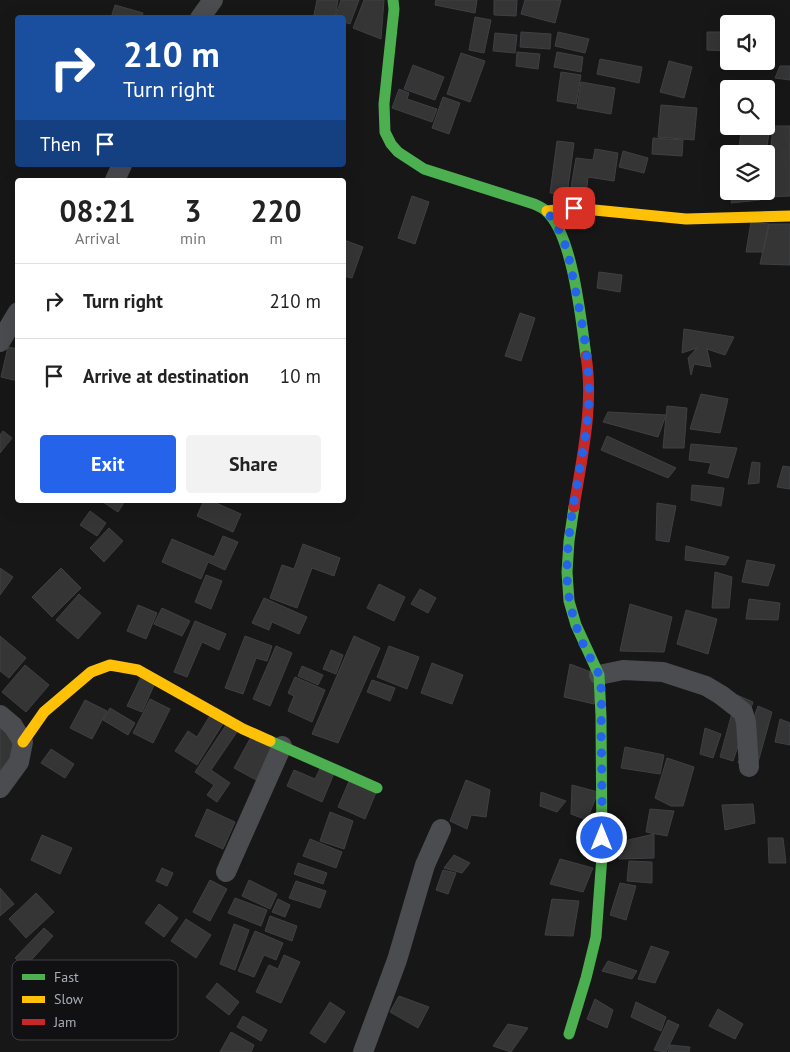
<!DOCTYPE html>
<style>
:root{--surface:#fff;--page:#f2f2f2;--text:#222;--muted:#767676;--line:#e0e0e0;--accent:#2563eb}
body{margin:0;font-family:"PT Sans",sans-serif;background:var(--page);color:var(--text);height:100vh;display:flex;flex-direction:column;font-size:19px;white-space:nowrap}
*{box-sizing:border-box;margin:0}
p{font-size:16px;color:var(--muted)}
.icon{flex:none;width:28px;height:28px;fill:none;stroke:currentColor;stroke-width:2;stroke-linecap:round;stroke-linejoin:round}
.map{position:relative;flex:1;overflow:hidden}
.panel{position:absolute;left:15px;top:178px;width:331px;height:325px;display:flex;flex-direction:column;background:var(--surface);border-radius:5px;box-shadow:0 5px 20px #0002}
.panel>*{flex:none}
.guide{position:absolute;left:15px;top:15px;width:331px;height:152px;border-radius:5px;box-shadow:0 5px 20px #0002;background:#1a4fa0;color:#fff;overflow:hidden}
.controls{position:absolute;left:720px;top:15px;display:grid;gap:10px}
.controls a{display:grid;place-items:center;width:55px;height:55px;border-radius:5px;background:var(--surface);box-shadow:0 5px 20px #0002;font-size:25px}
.pin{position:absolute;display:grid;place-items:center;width:42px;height:42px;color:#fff;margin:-21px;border-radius:10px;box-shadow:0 2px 8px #0006}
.me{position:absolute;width:55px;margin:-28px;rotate:0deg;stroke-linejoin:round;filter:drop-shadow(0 0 4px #0008)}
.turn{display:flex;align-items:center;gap:18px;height:105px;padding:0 25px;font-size:22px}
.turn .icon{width:65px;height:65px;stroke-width:2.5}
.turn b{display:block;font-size:35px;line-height:42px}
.then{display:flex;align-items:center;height:48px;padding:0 25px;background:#0003;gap:10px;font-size:19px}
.eta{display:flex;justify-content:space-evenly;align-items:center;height:85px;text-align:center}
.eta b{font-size:30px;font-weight:600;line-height:35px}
.cta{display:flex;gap:10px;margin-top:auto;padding:10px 25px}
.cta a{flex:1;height:58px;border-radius:5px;background:var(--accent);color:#fff;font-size:20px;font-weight:600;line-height:58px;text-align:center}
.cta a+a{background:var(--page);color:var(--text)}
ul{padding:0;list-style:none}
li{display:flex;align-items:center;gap:15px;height:75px;padding:0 25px;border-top:1px solid var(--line)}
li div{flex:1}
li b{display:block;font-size:19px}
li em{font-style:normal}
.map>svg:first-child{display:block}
</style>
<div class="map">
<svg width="790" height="1052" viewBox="0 0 790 1052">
<rect width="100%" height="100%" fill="#171717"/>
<path fill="#353536" stroke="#3f4043" d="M317 0H338L335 18 314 15Z
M341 0H359L350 24 344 22V18H335Z
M364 0H384L381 39 353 28Z
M436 0H477L475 13 435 5Z
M494 0H517L516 16 494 15Z
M525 0H561L555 23 521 14Z
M115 5 143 13 141 18H111Z
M475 17 491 20 484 53 469 50Z
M521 32 551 34 550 49 520 47Z
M558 32 589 39 585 53 555 46Z
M707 32H729V51L707 50Z
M495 33 517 35 515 53 493 51Z
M517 52 540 54 538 69 516 66Z
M557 52 583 57 581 72 554 67Z
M461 53 485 61 470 102 447 94Z
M600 59 642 67 639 83 597 74Z
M669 61 692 67 684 98 660 92Z
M413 65 444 77 435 100 404 89Z
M780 66H790V80L775 78Z
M561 72 581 75 576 104 557 101Z
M581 82 615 88 611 114 577 108Z
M399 89 409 93 407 99 437 109 432 122 392 108Z
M443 97 460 103 449 134 432 128Z
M661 105 697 108 694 140 658 137Z
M766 118H771L766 154H738L742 126H766Z
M773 126H790V196L766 197Z
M653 138 683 140 682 156 652 154Z
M557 141 574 143 567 195 550 193Z
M595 149 618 153 614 181 588 177 586 195 570 193 576 158 593 160Z
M623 151 648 158 644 173 619 167Z
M733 191H761L760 200 731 203Z
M412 196 429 202 415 244 398 238Z
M751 222 769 224 763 252H746Z
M769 224H790V265L760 264Z
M344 240 363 247 352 278 344 276Z
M599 272 622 275 620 292 597 288Z
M520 313 535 318 521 361 505 356Z
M684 329 734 337 725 355 707 349 711 367 694 364 691 375 688 358 697 348 682 353Z
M8 347 18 349V381L1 377Z
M701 394 728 399 720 433 690 429Z
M667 406 687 408 684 448H663Z
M608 412 666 415 658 437 603 422Z
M3 431 12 438 0 453V435Z
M607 436 676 468 668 478 601 450Z
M691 444 737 448 728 478 708 473 711 463 689 460Z
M752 462 760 463 759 483 748 484Z
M783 466 790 467V489L777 487Z
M692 485 724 488 721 506 691 500Z
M100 500H123L125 501 118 512Z
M204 500H209L241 514 233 532 197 516Z
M657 503 676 506 669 542 656 540Z
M90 511 106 523 97 536 80 525Z
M109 528 123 541 104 562 90 548Z
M223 536 238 542 225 570 208 562 201 579 162 562 172 539 214 557Z
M303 544 340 558 334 576 312 568 297 608 270 598 282 565 294 569Z
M686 546 729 557 725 565 685 560Z
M747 560 775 565 768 586 742 582Z
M0 568 13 577 0 595Z
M61 568 81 588 52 617 32 597Z
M715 572 732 577 729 608H712Z
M206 575 222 581 211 609 195 602Z
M379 584 405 597 394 621 367 608Z
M420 589 436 598 428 613 411 604Z
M79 594 101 613 78 639 56 620Z
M264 598 307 617 299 634 272 622 269 630 252 623Z
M749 599 780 603 778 620 746 619Z
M630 604 672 617 664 652 620 651Z
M138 605 157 613 146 639 127 631Z
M162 608 190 621 182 636 154 624Z
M686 610 717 619 708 654 677 644Z
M195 621 226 634 219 650 202 642 187 677 174 672Z
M0 636 26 658 9 678 0 671Z
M245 636 272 646 267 661 256 658 243 694 225 688Z
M354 636 380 648 338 743 312 734Z
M276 646 292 653 270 706 253 699Z
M389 646 419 657 407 689 377 677Z
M331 650 343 655 336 674 323 669Z
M432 663 463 675 452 704 421 693Z
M570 664 599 675 594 704 564 697Z
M25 665 49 685 26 712 2 692Z
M302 666 323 675 318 685 298 676Z
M141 677 155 683 142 712 127 706Z
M295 677 325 690 312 722 288 711 294 696 288 693Z
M372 680 395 688 390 701 367 692Z
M737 695 753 702 733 761 720 757Z
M150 699 170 709 153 743 133 733Z
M85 700 107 711 92 739 70 728Z
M758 706 772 712 757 766 738 763Z
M110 708 135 723 128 735 103 720Z
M211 714 224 722 197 765 175 751 188 731 197 737Z
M780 719 790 723V745L775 742Z
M228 722 239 729 211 770 230 783 217 802 207 795 214 785 195 772Z
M0 728 21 744 0 771Z
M705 728 721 734 713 758 700 754Z
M251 737 275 750 258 781 234 768Z
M625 747 664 755 660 774 621 768Z
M51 749 74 764 65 778 41 763Z
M667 758 694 767 683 806H671L655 798Z
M322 765 335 771 322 802 287 786 294 770 315 779Z
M350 779 377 790 365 819 338 807Z
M466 780 490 790 486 817 471 815 467 829 450 821Z
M572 785 598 792 587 820 571 814Z
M541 792 566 801 557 812 540 806Z
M753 804 755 823 725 830 722 805Z
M207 809 235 822 223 849 195 836Z
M650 809 674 811 667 836 646 832Z
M330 812 353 821 344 849 320 841Z
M654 834V858L619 859 620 842Z
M42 835 72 848 60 874 31 860Z
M768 838H783L786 863H769Z
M310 839 342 852 336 868 303 856Z
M454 855 470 863 462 873 444 868Z
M560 859 593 868 583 892 550 884Z
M629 861 652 862V883L627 881Z
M298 863 327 873 323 884 294 874Z
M162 868 173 873 167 886 156 881Z
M443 870 456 873 448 894 436 890Z
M210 880 227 889 210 921 193 912Z
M249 880 277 894 270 909 242 896Z
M296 881 326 891 320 908 289 898Z
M620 883 636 886 626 920 610 915Z
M0 888 14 904 0 916Z
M36 893 54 912 26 938 9 919Z
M235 898 267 910 261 926 228 913Z
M278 899 290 905 285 917 272 912Z
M552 899 579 901 573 936 545 935Z
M159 904 178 918 164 937 145 923Z
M270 916 297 926 292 941 265 931Z
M186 919 211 935 196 958 171 941Z
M234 924 249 930 235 970 220 964Z
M44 928 53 936 25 967 15 958Z
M255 931 283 943 276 960 264 955 254 977 238 971Z
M651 946 669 952 655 983 638 979Z
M284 955 300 962 281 1003 256 992 269 965 278 969Z
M608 961 637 971 632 979 602 971Z
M217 983 239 1002 229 1015 206 997Z
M399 996 429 1007 418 1028 390 1012Z
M595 999 613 1010 607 1028 587 1019Z
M330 1002 345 1012 325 1043 310 1033Z
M636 1002 666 1017 661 1031 631 1017Z
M718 1009 743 1024 735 1039 709 1026Z
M243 1016 267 1030 261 1041 237 1027Z
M668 1020 679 1025 666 1052 654 1050Z
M508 1024 528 1028 511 1052 493 1046Z
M231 1032 254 1045 251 1052H220Z
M670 1045 690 1047 689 1052H668Z"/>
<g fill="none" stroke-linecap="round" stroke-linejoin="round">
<path stroke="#4b4c50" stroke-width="20" d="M200 18 213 0
M115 180 122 165
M0 342 18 312
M599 675 623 670 663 672 706 686 721 695 743 712 746 722 749 767
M0 715 13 726 23 742 19 762 0 788
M226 872 282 746
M363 1052 397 960 425 865 441 829"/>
<path stroke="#4caf50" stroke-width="11" d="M393 0 394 9 384 104 385 132 391 144 398 152 424 169 534 204C538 206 544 208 547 212 573 236 581 320 586 356
M270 741 377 788
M569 1034 586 978 596 937 602 856 601 716 599 675 576 625 569 601 567 572 569 541 574 507"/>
<path stroke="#ffc107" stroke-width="11" d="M547 211 574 208 686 219 790 216
M23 742 44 712 91 672 110 665 138 670 243 729 270 741"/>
<path stroke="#c62828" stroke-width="11" d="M574 507C582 457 594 406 586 356"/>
</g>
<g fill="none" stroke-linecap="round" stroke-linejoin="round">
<path stroke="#2563eb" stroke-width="9" stroke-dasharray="0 16.2" d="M574 208 547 212C566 235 569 258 575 288 584 331 593 378 587 422 581 472 567 522 567 572 567 598 574 625 585 648 589 657 596 666 599 675 603 690 601 716 601 732 602 767 602 802 602 838"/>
</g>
<rect x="12" y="960" width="166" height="80" rx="8" fill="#111113" stroke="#3e4045" stroke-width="1"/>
<rect x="22" y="974" width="23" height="6" fill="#4caf50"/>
<rect x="22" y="996" width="23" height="7" fill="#ffc107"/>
<rect x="22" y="1019" width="23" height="6" fill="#c62828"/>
<g font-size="14" fill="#a8adb8">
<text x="54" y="982">Fast</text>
<text x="54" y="1004">Slow</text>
<text x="54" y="1027">Jam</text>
</g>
</svg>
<div class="controls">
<a><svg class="icon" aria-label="sound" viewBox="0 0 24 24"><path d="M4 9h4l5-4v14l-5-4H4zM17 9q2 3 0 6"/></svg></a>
<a><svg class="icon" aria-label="search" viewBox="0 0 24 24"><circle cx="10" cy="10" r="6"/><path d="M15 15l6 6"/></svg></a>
<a><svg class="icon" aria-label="layers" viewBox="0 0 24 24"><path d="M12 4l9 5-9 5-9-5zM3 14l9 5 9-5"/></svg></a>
</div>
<div class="pin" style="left:574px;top:208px;background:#d93025"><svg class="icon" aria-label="arrive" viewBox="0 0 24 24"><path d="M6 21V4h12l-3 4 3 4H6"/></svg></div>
<svg class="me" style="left:602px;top:838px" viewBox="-20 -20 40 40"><circle r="17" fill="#2563eb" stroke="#fff" stroke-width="3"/><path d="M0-11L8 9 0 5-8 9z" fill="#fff"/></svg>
<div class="guide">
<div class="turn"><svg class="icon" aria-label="right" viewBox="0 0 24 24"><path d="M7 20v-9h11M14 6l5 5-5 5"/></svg><div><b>210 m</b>Turn right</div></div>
<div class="then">Then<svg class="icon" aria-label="arrive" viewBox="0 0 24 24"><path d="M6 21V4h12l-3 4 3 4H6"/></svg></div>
</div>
<section class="panel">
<div class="eta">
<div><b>08:21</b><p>Arrival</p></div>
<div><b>3</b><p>min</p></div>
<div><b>220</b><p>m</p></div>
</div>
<ul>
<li><svg class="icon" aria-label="right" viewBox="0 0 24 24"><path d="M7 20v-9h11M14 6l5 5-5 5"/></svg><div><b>Turn right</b></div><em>210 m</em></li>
<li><svg class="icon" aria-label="arrive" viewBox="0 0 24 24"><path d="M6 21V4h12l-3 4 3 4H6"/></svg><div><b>Arrive at destination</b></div><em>10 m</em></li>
</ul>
<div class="cta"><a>Exit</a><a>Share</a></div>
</section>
</div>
